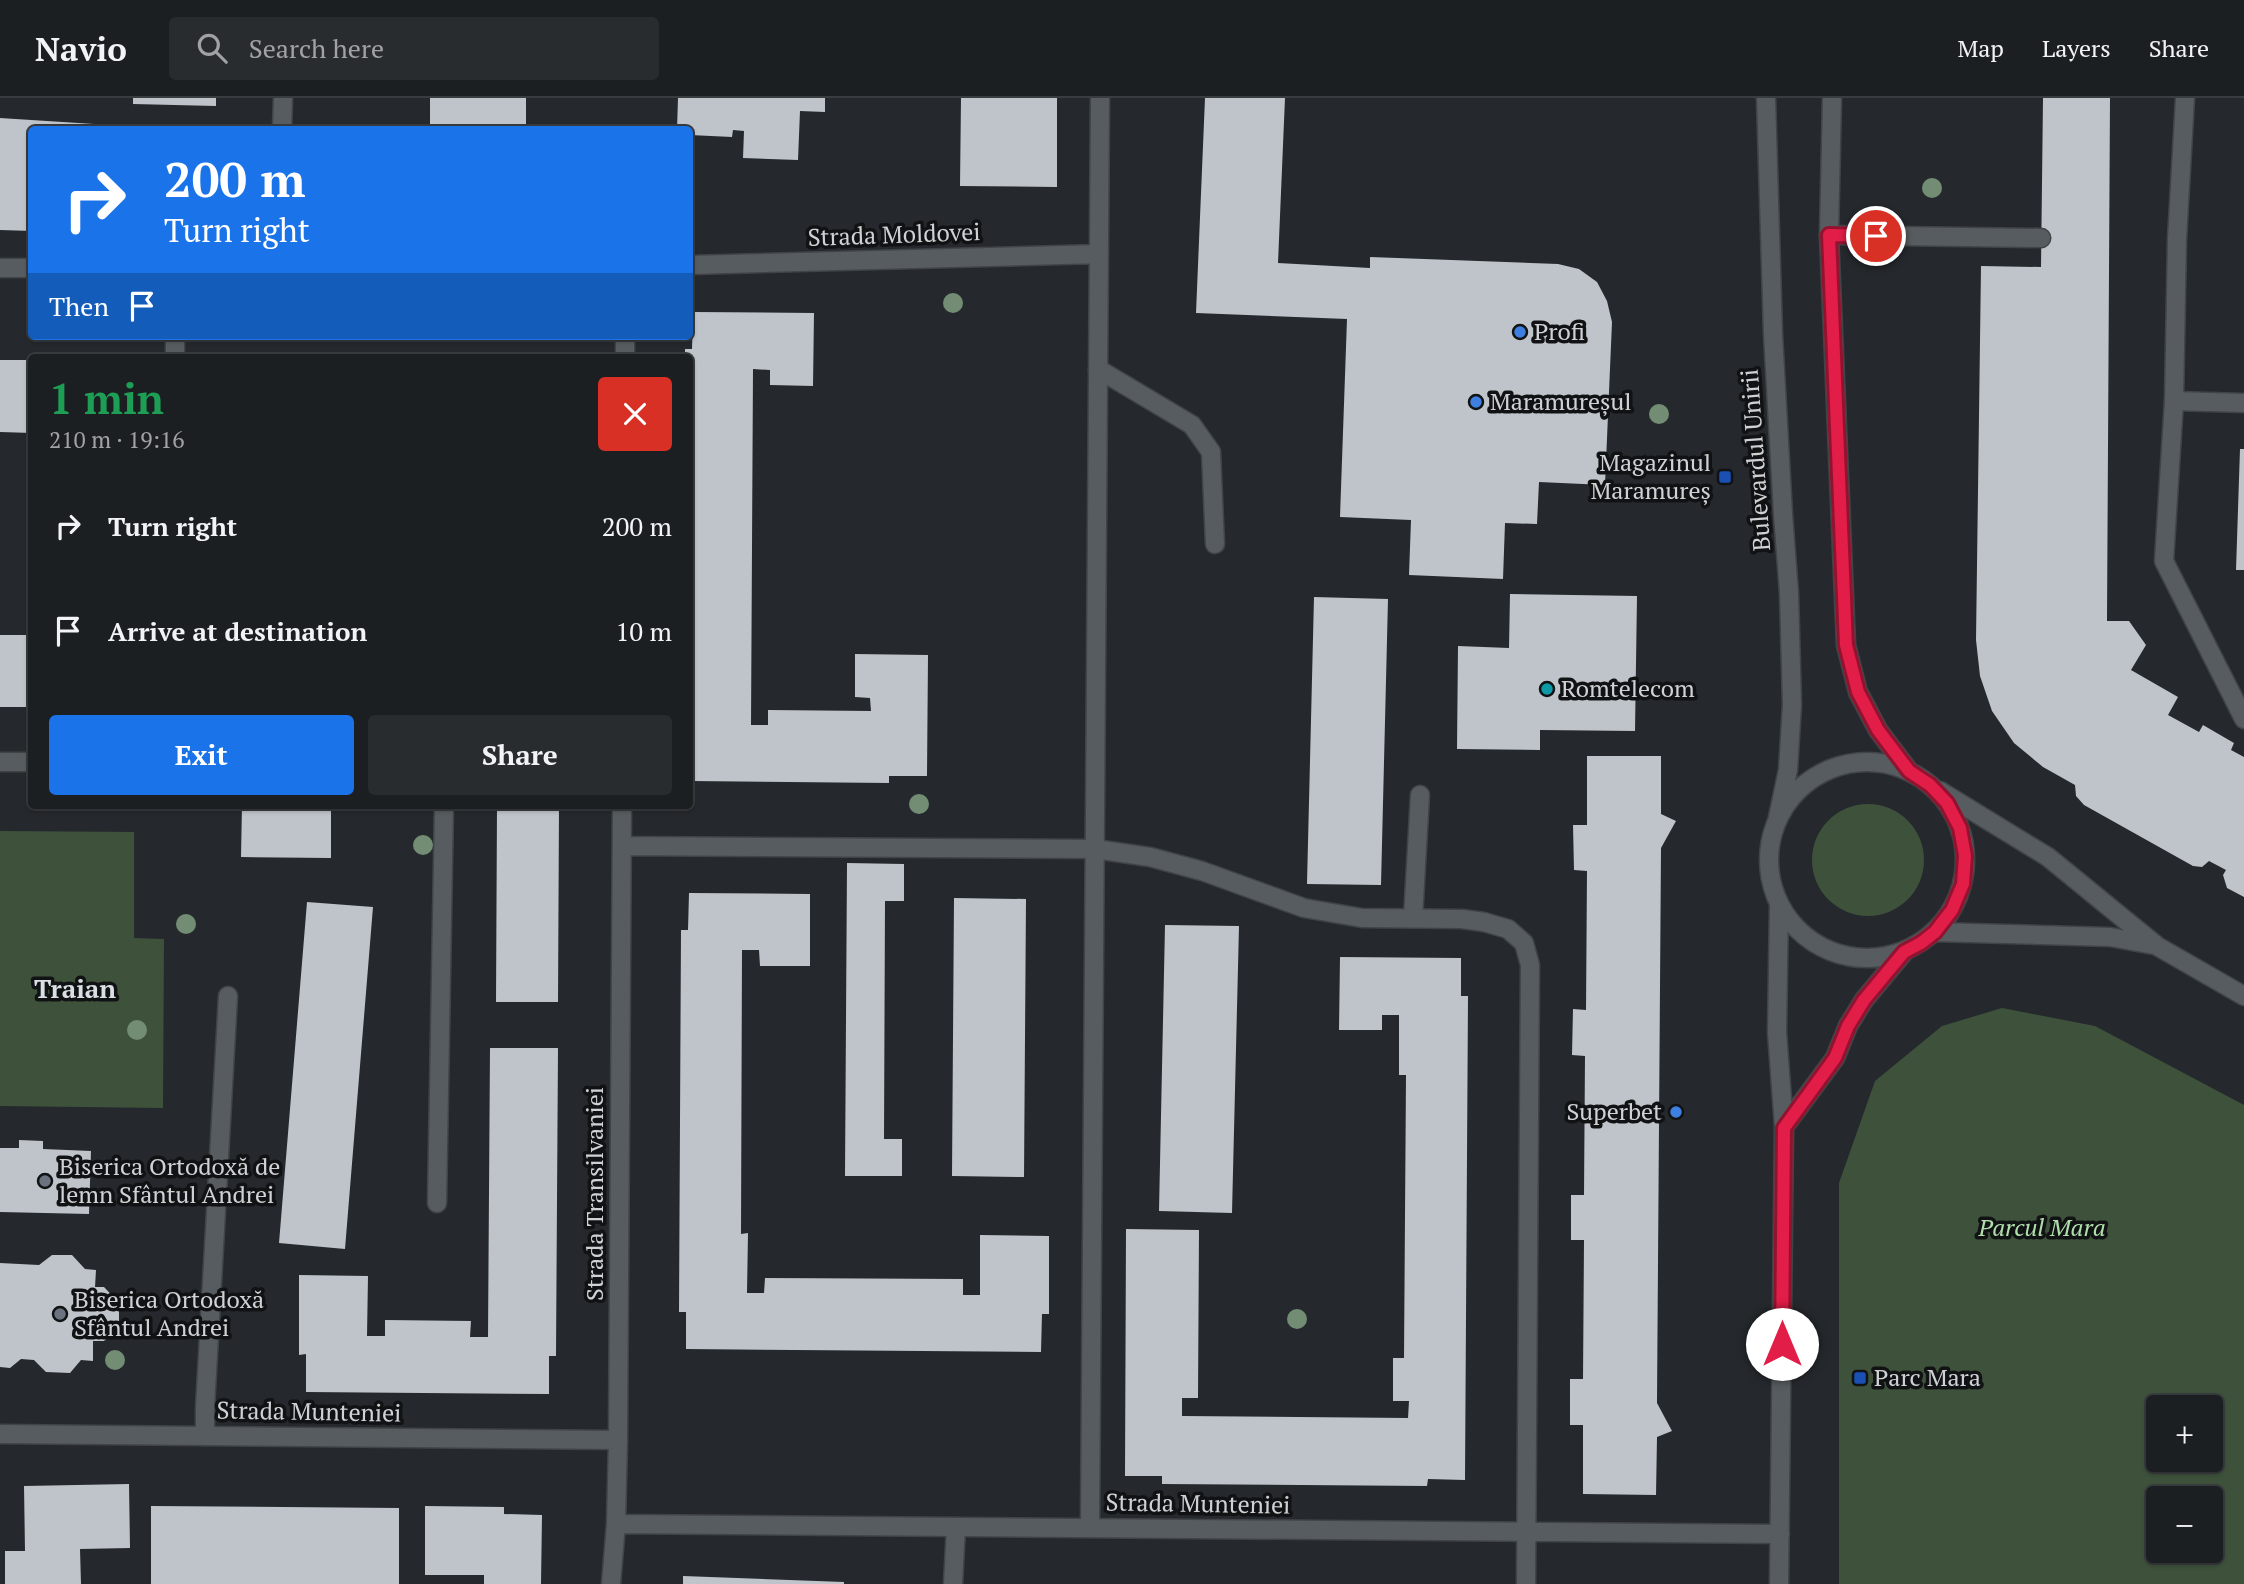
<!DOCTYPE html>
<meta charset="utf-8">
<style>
:root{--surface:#1c1f22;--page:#292c2f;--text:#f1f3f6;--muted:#a0a2a5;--line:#3a3d40;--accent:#1a73e8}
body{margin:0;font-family:"PT Serif",serif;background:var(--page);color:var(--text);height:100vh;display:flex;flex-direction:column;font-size:26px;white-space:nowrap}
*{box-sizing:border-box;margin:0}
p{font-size:23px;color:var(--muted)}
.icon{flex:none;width:38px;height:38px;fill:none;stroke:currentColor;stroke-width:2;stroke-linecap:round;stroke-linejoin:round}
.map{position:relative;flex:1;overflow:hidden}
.side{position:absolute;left:28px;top:256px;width:665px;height:455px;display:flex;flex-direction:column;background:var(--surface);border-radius:7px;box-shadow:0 2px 5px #0004,0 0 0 2px var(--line)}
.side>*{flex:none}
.hud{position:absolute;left:28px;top:28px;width:665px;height:214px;border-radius:7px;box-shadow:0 2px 5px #0004,0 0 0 2px var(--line);background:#1a73e8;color:#fff;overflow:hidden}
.controls{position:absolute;left:2146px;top:1297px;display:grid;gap:14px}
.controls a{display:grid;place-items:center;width:77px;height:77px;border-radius:7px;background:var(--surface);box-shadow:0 2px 5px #0004,0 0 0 2px var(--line);font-size:35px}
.pin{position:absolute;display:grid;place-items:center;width:60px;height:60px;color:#fff;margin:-30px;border:4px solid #fff;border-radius:50%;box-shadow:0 2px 7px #0007}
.me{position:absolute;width:77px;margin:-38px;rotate:0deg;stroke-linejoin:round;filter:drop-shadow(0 0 5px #0008)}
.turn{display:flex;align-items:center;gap:24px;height:147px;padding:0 21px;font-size:32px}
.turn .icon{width:91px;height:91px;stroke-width:2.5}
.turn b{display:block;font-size:49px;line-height:60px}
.then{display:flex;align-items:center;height:66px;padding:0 21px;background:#0003;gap:14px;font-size:26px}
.round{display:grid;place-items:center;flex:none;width:74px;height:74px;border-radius:7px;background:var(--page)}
.head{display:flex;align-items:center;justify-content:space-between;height:119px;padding:0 21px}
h1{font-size:42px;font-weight:700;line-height:52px;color:#1e9e55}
.button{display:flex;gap:14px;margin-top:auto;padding:14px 21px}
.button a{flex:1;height:80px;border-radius:7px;background:var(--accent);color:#fff;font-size:28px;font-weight:700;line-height:80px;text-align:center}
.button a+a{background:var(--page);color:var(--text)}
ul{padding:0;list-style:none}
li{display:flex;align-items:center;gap:21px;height:105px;padding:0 21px}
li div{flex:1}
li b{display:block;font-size:26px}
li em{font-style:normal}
header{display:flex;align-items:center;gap:42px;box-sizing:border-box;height:98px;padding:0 35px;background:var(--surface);border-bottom:2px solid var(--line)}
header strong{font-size:33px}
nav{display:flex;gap:38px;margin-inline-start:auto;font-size:24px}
.search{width:490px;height:63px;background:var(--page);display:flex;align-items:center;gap:18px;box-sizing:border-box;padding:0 24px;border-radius:7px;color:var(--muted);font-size:26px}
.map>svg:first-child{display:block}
</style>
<header>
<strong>Navio</strong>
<div class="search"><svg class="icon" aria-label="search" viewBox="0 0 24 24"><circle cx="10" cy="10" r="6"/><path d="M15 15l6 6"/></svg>Search here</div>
<nav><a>Map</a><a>Layers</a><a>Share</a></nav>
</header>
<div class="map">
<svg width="2244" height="1486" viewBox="0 0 2244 1486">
<rect width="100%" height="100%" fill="#25292d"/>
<path fill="#3d513b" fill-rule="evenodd" d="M1812 762a56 56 0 1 1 112 0a56 56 0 1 1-112 0Z
M0 733 134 734V840L164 841 163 1010 0 1008Z
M2002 910 2095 928 2244 1007V1486H1839V1085L1875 983 1942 928ZM2158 1309H2210V1362H2158ZM2158 1400H2210V1452H2158Z"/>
<path fill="#bec4c9" d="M133 0H216V8L133 6Z
M430 0H526V32H430Z
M678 0H825V14L800 13 798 62 743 60 744 33 733 32 732 39 690 37V32H677Z
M961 0H1057V89L960 88Z
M1205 0H1285L1278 165 1370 170V159L1558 166 1579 171 1597 184 1607 203 1612 224 1605 387 1539 384 1537 426 1505 425 1503 481 1409 477 1411 422 1340 419 1347 221 1196 215Z
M2043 0H2110L2107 523H2129L2146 547 2131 572 2178 599 2168 617 2199 634 2203 627 2234 645 2231 652 2244 659V799L2227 790 2223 777 2226 772 2209 763 2202 769 2193 768 2084 707 2076 698 2075 687 2043 669 2014 645 1992 613 1980 578 1976 542 1981 168 2041 169Z
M0 20 141 29V32H32V133L0 132Z
M693 214 814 215 813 288 770 287V272L753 271 751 627H768V612L871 613 870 600 855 599V556L928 557 927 678H889V685L690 683V259H685V251H692Z
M0 262H32V335L0 334Z
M2240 351H2244V472H2236Z
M1510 496 1637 498 1635 633 1540 632V652L1457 651 1458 548 1509 550Z
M1314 499 1388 501 1381 787 1307 786Z
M0 537H32V609H0Z
M1587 658H1661V716L1676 723 1661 750 1657 1305 1672 1333 1657 1339 1656 1397 1583 1396V1327H1570V1281H1583L1584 1142H1571V1097H1584L1585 958 1572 957 1573 911 1586 912 1587 773 1574 772 1573 727H1587Z
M242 707H331V760L241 759Z
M497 707H559L558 904H496Z
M847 765 904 766V803H885L884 1041H902V1078H845Z
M689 795 810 796V868H760L759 852H742L741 1136 748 1135 747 1195H764L765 1180 963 1181V1197H980V1137L1049 1138V1216H1042L1041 1254 686 1251V1214H679L681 832H688Z
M954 800 1026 801 1024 1079 952 1078Z
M307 804 373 809 345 1151 279 1145Z
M1165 827 1239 828 1232 1115 1159 1113Z
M1340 859 1461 860V898H1468L1465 1382 1428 1381 1427 1388 1162 1386V1378H1125L1126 1131 1199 1132 1198 1300H1182V1318L1408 1320 1409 1303H1393V1260H1404L1406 977H1399V917H1382V932H1339Z
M490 950H558L556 1258H549V1296L306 1294V1256L299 1257V1177L368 1178 367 1238H385V1222L471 1223 470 1239H488Z
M19 1042 43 1043V1051L91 1053 89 1116 0 1114V1050H19Z
M52 1157H72L85 1171 96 1172 95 1189H104L119 1205V1227L104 1243H93V1263L81 1262 70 1275 46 1274 34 1262 21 1261 10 1270 0 1269V1165L39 1167Z
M129 1386 130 1450 80 1451 81 1486H5V1453H25L24 1388Z
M151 1408 399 1410V1486H151Z
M425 1408 504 1409V1416L542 1417 541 1486H484V1477H425Z
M683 1478 844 1484V1486H683Z"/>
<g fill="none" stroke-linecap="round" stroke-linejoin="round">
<g stroke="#404447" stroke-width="21">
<path id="lane" d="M2185 0 2177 141 2174 303 2164 463 2244 621
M1829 137 2041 140
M175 259V238
M1098 271 1192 327 1211 354 1215 446
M0 664H32
M1413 820 1420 697
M437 1105 444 707
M205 1338V1310L228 898
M953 1486 956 1429"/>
</g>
<g stroke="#404447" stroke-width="21">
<path id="street" d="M282 32 283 0
M690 167 1099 156
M0 170H32
M625 259V238
M2174 303 2244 305
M622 748 1095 751 1150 759 1202 773 1304 810 1362 820 1462 821 1484 824 1508 831 1524 845 1530 867 1526 1486
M0 1336 618 1342
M616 1426 1780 1436
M1090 1430 1100 0
M611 1486 616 1426 618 1342 622 707"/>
</g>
<g stroke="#404447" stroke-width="21">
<path id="secondary" d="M1766 0 1773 236 1783 416 1789 495 1792 607 1788 672 1778 719
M1832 0 1829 137 1846 547 1858 594 1878 632 1909 673
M1769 762a98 98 0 1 1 196 0a98 98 0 1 1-196 0Z
M1940 693 2048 759 2157 848 2244 898
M1779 807 1777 934 1784 1029 1779 1486
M1935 834 2110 839 2154 847
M1784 1029 1835 960 1848 928 1864 902 1904 854"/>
</g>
<use href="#lane" stroke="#575c60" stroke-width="18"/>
<use href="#street" stroke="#575c60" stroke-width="18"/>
<use href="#secondary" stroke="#575c60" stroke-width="18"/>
</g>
<g fill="#728d73">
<circle cx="1932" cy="90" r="10"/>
<circle cx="953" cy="205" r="10"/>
<circle cx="1659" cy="316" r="10"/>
<circle cx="919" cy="706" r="10"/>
<circle cx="423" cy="747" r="10"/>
<circle cx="186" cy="826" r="10"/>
<circle cx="137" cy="932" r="10"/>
<circle cx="1297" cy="1221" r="10"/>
<circle cx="115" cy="1262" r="10"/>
</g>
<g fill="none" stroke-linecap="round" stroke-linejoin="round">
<g stroke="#92132f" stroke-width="18">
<path id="route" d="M1782 1246 1784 1030 1835 960 1848 928 1864 902 1904 854 1921 845 1935 834 1952 812 1963 786 1965 758 1960 730 1947 705 1930 687 1909 673 1878 632 1858 594 1846 547 1829 137 1876 138"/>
</g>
<use href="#route" stroke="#e11d48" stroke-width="12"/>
</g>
<g fill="#3f7fe0" stroke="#101213" stroke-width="2.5">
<circle cx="1520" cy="234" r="7"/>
<circle cx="1476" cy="304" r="7"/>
<circle cx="1676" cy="1014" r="7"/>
</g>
<g fill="#1a4fb4" stroke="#101213" stroke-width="2.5">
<rect x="1718" y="372" width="14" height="14" rx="3.5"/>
<rect x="1853" y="1273" width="14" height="14" rx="3.5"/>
</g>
<circle fill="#0f9aa8" stroke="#101213" stroke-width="2.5" cx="1547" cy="591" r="7"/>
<g fill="#6b7280" stroke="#101213" stroke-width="2.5">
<circle cx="45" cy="1083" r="7"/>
<circle cx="60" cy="1216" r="7"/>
</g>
<g text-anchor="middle" stroke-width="7" stroke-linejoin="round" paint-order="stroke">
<g font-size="24" fill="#cfd2d5" stroke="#101213">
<text transform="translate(894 137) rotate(-2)" y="8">Strada Moldovei</text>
<text transform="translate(1756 362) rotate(-94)" y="8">Bulevardul Unirii</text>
<text transform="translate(595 1096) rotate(-90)" y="8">Strada Transilvaniei</text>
<text transform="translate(309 1314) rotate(1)" y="8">Strada Munteniei</text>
<text transform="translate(1198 1406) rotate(1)" y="8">Strada Munteniei</text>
</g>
<g font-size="24" fill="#cfd2d5" stroke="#101213" text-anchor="start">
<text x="1534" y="242">Profi</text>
<text x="1490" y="312">Maramureșul</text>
<text x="1711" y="373" text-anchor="end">Magazinul<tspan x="1711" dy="28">Maramureș</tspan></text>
<text x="1561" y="599">Romtelecom</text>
<text x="1662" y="1022" text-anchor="end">Superbet</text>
<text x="59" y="1077">Biserica Ortodoxă de<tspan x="59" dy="28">lemn Sfântul Andrei</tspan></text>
<text x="74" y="1210">Biserica Ortodoxă<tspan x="74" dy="28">Sfântul Andrei</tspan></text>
<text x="1874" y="1288">Parc Mara</text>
</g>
<g font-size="24" font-style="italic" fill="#b1dfac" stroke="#101213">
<text x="2042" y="1138">Parcul Mara</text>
</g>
<g font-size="26" font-weight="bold" fill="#d9dfe4" stroke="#101213">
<text x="75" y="900">Traian</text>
</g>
</g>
</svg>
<div class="controls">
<a>+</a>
<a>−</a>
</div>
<div class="pin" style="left:1876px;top:138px;background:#d93025"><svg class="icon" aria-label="arrive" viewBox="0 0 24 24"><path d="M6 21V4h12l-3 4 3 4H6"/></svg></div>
<svg class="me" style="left:1782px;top:1246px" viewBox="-20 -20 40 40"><circle r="19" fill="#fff"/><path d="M0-13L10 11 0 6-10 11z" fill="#e11d48"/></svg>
<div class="hud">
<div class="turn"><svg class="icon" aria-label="right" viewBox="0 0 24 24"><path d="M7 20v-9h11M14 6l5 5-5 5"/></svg><div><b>200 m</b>Turn right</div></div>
<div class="then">Then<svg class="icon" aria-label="arrive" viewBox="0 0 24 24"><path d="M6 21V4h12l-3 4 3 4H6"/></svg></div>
</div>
<section class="side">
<div class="head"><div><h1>1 min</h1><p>210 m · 19:16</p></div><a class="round" style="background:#d93025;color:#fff"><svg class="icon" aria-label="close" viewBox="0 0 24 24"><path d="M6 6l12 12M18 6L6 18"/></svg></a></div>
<ul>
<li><svg class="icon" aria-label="right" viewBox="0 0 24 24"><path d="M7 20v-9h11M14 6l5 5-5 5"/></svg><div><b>Turn right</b></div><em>200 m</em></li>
<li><svg class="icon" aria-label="arrive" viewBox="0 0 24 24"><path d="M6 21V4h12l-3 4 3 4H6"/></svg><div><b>Arrive at destination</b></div><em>10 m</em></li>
</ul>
<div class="button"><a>Exit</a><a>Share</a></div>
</section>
</div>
